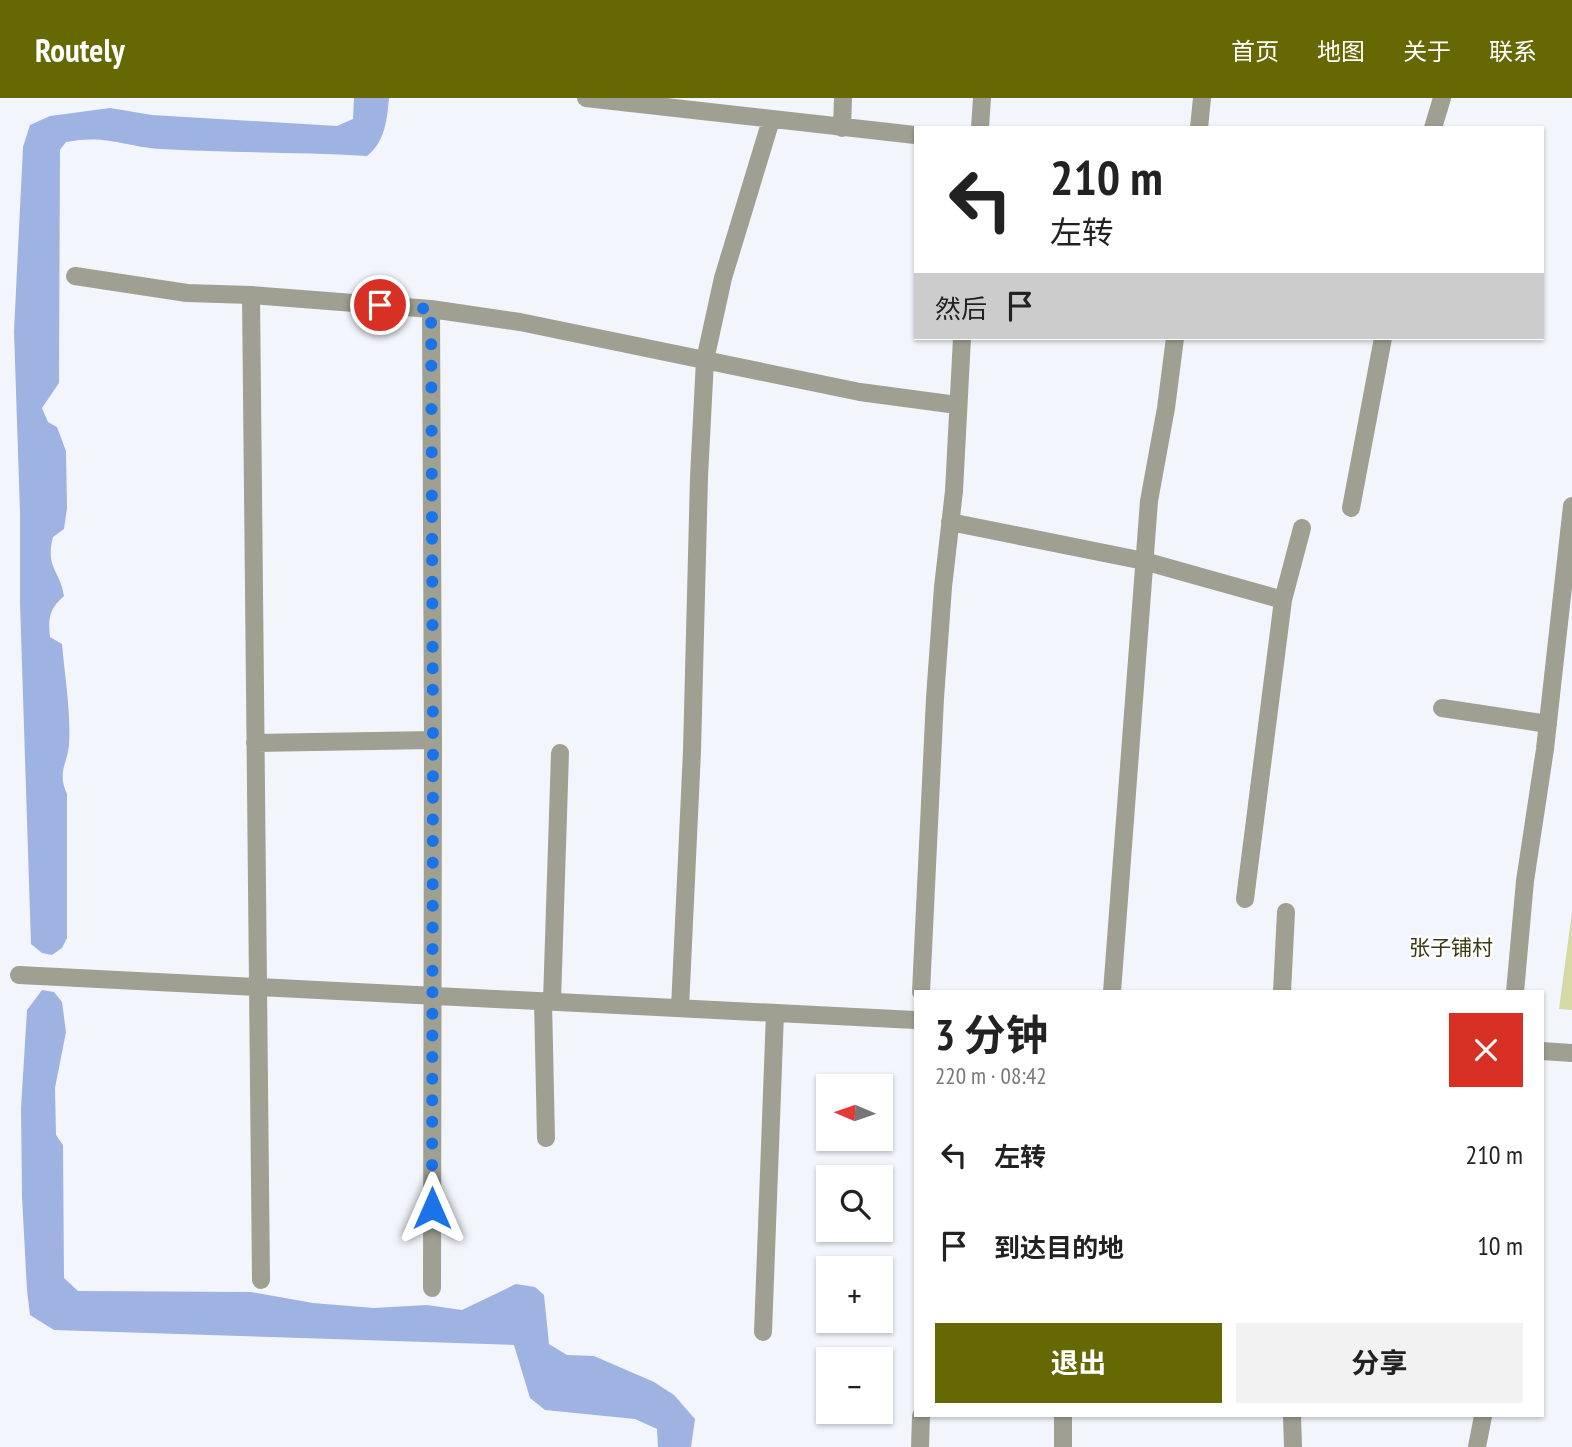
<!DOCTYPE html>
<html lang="zh">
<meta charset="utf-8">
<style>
:root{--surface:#fff;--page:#f2f2f2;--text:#222;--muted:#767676;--accent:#666804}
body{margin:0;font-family:"PT Sans Narrow","Noto Sans SC",sans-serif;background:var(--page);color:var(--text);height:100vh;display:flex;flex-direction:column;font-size:26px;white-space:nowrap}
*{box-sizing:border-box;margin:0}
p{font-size:23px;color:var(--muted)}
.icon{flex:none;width:38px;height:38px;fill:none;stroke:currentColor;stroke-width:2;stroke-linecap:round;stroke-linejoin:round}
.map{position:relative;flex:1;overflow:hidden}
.side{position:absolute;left:914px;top:892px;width:630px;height:427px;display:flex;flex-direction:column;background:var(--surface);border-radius:0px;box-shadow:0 2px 5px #0004}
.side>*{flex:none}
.hud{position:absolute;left:914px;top:28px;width:630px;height:214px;border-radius:0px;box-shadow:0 2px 5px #0004;background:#fff;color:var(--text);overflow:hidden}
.needle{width:46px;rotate:272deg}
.tools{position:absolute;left:816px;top:976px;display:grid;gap:14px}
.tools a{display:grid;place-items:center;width:77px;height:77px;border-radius:0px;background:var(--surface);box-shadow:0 2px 5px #0004;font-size:35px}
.pin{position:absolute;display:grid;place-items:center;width:60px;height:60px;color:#fff;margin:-30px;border:4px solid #fff;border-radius:50%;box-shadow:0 2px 7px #0007}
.me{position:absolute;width:77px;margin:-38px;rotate:0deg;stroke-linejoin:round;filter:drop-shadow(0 0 5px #0008)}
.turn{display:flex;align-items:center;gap:24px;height:147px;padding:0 21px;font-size:32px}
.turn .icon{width:91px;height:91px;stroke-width:2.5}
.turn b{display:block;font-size:49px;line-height:60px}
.then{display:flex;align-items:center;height:66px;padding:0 21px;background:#0003;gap:14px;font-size:26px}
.round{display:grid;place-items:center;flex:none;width:74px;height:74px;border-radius:0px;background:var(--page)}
.headline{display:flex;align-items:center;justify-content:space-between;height:119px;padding:0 21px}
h1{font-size:42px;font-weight:700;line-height:52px}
.primary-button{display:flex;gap:14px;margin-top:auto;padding:14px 21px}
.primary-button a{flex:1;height:80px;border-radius:0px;background:var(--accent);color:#fff;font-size:28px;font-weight:700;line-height:80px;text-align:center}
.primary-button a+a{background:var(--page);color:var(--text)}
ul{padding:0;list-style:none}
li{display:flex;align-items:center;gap:21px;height:91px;padding:0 21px}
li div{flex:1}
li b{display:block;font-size:26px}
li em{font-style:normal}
header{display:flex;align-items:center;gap:42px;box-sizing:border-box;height:98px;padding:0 35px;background:var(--accent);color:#fff}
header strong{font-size:33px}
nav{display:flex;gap:38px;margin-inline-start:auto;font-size:24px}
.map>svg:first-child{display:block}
</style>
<header>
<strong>Routely</strong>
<nav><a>首页</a><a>地图</a><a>关于</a><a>联系</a></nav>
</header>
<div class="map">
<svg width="1572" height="1349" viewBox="0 0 1572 1349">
<rect width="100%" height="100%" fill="#f2f5fc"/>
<path fill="#d5d9a3" d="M1572 814V912L1559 911Z"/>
<path fill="#9fb3e2" d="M354 0H389C387 22 385 44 367 58 299 54 230 55 162 51 125 49 107 36 66 44L60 52 59 285 42 310 48 324 57 329 66 353 67 410 64 431 53 439C45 470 60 472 64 498 49 511 48 521 50 539L62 546C65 579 71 615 69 647 67 667 57 674 67 696V840L62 850 52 857 42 855 31 846 20 505V414L14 233 23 49 30 27 50 18 110 10 152 17 337 28 353 21Z
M42 892 54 894 62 904 66 934 55 990 56 1037 63 1047 64 1180 78 1193 251 1194 313 1205 374 1210 427 1207 462 1212 516 1186 535 1189 544 1197 549 1246 567 1257 594 1258 654 1284 674 1297 695 1321 691 1349H658L657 1331 635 1321 545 1312 530 1300 514 1247 54 1232 30 1217 27 1192 22 1099 21 1010 27 912Z"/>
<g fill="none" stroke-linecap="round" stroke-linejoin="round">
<path stroke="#9fa092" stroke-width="18" d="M586 0 915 37
M842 30 843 0
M980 30 982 0
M1199 30 1202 0
M1433 30 1442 0
M75 178 187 195 251 197 431 211 520 224 860 294 957 307
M251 197 261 1182
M431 211 433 642 432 1190
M1351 410 1383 240
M950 424 1144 463 1283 502
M1442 610 1548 626
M255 645 433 642
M1245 801 1283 502 1302 430
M19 877 915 922
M921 894 935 600 943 489 954 393 962 240
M1112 894 1149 403 1166 310 1175 240
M1282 894 1286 814
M1515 894 1525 783 1545 651 1572 408
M543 903 546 1040
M552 903 560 655
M680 910 692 653 699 379 705 262 723 180 771 22
M1542 953 1572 955
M763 1234 775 915
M1063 1318V1349
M1292 1318 1293 1349
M920 1349 921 1318
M1477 1349 1483 1318"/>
</g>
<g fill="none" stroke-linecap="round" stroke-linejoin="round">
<path stroke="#1a73e8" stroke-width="12" stroke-dasharray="0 21.6" d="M380 207 431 211 433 642 432 1110"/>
</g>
<g text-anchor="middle" stroke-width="5" stroke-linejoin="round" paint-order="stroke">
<g font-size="21" fill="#383910" stroke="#fff">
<text x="1451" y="857">张子铺村</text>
</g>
</g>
</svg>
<div class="tools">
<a><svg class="needle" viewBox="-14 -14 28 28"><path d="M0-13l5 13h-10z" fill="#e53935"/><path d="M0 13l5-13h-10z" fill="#767676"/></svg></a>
<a><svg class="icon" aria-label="search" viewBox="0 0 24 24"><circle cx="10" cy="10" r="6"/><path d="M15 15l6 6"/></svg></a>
<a>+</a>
<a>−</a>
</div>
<div class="pin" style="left:380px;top:207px;background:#d93025"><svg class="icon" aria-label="arrive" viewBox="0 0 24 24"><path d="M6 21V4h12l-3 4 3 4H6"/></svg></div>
<svg class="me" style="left:432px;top:1110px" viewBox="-20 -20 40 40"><path d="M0-17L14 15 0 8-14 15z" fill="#1a73e8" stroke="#fff" stroke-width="4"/></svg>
<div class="hud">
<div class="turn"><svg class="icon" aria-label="left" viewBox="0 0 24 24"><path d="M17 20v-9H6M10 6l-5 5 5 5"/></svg><div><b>210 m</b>左转</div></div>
<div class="then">然后<svg class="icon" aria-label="arrive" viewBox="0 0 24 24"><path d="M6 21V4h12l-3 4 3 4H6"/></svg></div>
</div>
<section class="side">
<div class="headline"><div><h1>3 分钟</h1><p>220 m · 08:42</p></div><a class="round" style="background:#d93025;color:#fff"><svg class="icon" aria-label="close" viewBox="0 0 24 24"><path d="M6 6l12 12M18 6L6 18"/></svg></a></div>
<ul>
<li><svg class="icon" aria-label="left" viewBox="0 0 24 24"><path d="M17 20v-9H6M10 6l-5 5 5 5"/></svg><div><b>左转</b></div><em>210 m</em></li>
<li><svg class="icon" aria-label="arrive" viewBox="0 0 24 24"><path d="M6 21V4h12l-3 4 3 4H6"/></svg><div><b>到达目的地</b></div><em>10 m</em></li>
</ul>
<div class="primary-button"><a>退出</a><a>分享</a></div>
</section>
</div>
